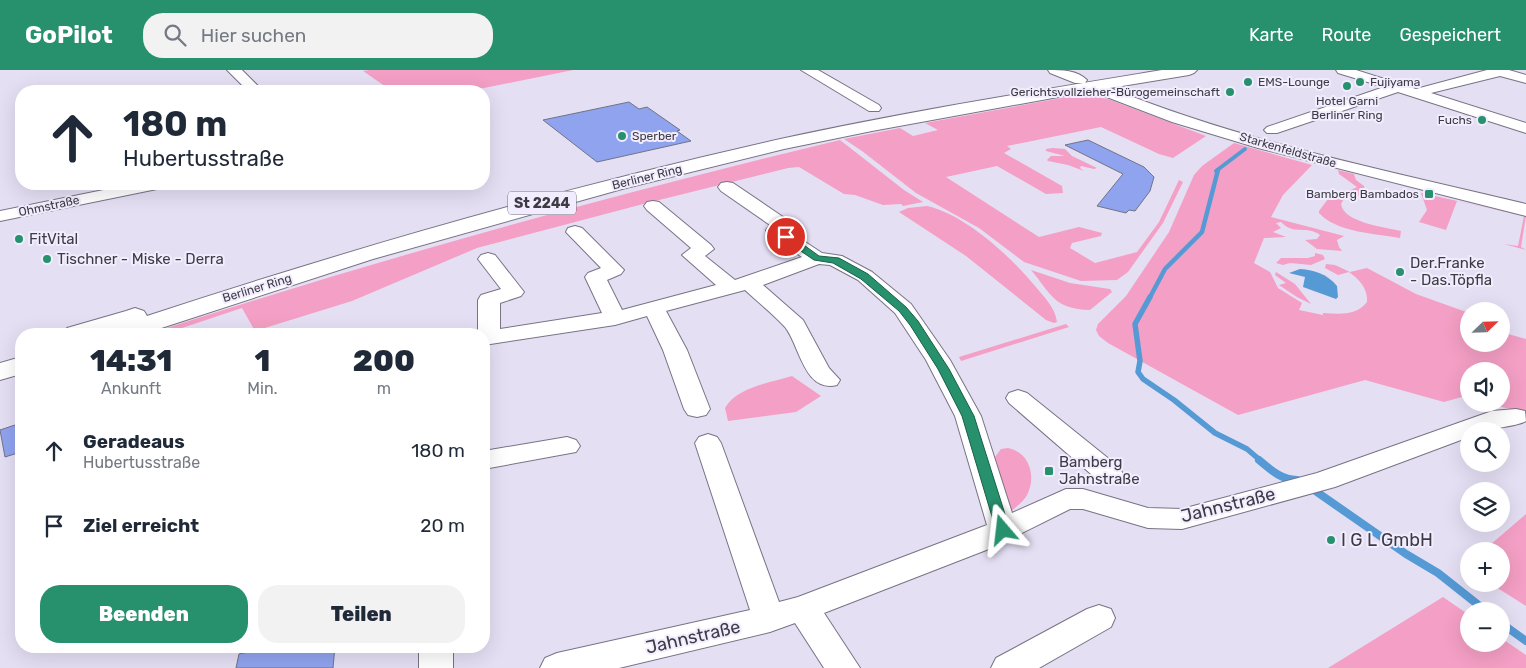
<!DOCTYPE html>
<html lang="de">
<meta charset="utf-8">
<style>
:root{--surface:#fff;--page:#f2f2f3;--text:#1f2937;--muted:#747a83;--accent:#27916e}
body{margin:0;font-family:Rubik,sans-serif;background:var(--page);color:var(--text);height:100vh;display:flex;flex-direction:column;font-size:19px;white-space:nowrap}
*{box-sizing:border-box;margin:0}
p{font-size:16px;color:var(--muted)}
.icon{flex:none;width:28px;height:28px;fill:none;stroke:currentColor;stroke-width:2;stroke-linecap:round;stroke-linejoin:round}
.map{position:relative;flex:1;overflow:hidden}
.side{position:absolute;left:15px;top:258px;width:475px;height:325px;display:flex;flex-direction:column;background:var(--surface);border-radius:20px;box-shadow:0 5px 20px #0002}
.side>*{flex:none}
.hud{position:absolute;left:15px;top:15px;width:475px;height:105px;border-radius:20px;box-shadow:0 5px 20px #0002;background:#fff;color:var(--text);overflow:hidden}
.needle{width:32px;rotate:67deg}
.tools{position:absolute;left:1460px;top:232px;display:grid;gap:10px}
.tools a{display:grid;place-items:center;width:50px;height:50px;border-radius:50%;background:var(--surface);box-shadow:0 5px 20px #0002;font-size:25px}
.pin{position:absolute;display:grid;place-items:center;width:42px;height:42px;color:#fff;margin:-21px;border:2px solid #fff;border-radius:50%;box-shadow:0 1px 5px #0007}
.me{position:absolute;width:55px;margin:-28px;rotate:343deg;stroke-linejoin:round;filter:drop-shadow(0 0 4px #0008)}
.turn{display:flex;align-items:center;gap:18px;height:105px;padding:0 25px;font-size:22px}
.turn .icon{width:65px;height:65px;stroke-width:2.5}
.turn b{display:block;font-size:35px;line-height:42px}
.eta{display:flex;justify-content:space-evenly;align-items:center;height:85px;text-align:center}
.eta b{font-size:30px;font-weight:800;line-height:35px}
.primary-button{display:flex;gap:10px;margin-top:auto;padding:10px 25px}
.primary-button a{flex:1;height:58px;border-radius:20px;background:var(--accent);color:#fff;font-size:20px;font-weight:800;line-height:58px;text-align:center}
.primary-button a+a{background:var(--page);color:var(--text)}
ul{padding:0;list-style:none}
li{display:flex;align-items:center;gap:15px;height:75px;padding:0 25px}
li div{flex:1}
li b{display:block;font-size:19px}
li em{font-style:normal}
header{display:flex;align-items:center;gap:30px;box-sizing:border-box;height:70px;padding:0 25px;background:var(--accent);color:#fff}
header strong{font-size:24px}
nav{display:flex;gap:28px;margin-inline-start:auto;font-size:18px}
.search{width:350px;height:45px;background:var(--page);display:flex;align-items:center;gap:12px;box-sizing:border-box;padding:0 18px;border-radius:20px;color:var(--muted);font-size:19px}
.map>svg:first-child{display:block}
</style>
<header>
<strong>GoPilot</strong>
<div class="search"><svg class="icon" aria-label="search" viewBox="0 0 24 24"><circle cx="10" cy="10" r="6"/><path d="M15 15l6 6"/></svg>Hier suchen</div>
<nav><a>Karte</a><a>Route</a><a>Gespeichert</a></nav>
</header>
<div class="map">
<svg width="1526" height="598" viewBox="0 0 1526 598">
<rect width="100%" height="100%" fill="#e5dff4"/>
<path fill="#f49fc5" d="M369 0H573L469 21H392L363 1Z
M1083 24 1108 29 1206 66 1173 88 1159 84 1101 57 1007 76 1011 79 1004 83 1062 116 1063 123 1046 124 997 96 946 107 1039 167 1079 157 1102 163 1101 166 1072 173 1070 178 1095 193 1137 182 1159 152 1179 110 1183 112 1163 153 1128 202 1117 210 1081 211 1024 192 979 158 916 123 862 81 844 69 900 58 913 66 938 60 925 53Z
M840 70 904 120 923 132 903 136 901 134 883 135 855 125 844 124 799 97 788 98 647 133 477 178 352 231 255 261 242 238 164 264H148C376 190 607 126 840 70Z
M1234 73 1312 95 1283 125 1271 147 1344 166 1337 170 1339 177 1342 181 1317 179 1305 170 1317 169 1320 165C1307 155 1294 166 1281 152L1276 153 1281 158 1273 162 1286 167 1264 168 1254 193 1270 202 1278 218 1302 233 1299 240 1323 245V243C1340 244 1356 246 1367 232 1368 219 1360 210 1349 202L1338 205 1325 198 1326 194 1335 195 1350 202 1367 198 1416 224 1469 243V274H1501V262L1526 269V341L1524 342C1514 338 1505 340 1495 334H1501V301H1469V325L1444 332 1365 310 1238 345 1108 273 1099 266 1096 260 1098 254 1126 226 1169 162 1194 105 1202 96Z
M1053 78 1065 79 1072 86 1097 98 1094 99 1081 96 1080 98 1084 101 1068 95 1048 91 1047 90 1051 86H1065L1046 81V79Z
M1338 100 1354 104 1356 110 1364 116 1365 121 1361 125 1353 127 1344 121 1351 120 1357 117 1339 104Z
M1334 121 1345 127 1341 134C1344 153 1385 157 1401 161L1400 168C1377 164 1335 162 1319 143V141Z
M1421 123 1526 146 1521 177 1526 180 1504 174 1518 176 1524 146 1457 131 1446 160 1419 152 1427 140Z
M927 136C966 145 1010 186 1035 216 1044 227 1055 237 1057 252L1054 253 1046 250 966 186 899 142 908 138Z
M1315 183 1323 185 1325 189 1311 195 1290 193 1283 195 1276 193 1281 188H1308L1315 186Z
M1031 200 1070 213 1110 219 1112 222 1090 240C1054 239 1052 225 1031 200Z
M1276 202 1295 214 1311 234 1297 227 1279 215 1286 213 1275 205Z
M1066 254 1069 257 961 291 959 287Z
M792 306 821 326 796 342 728 351 725 338C737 317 770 313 792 306Z
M1008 378C1029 382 1037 406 1027 425 1024 431 1016 437 1010 442L992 391 1001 379Z
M1526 444V536L1491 514H1501V481H1483Z
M1443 527 1469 545V574H1501V568L1526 585V598H1328Z"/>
<path fill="#559ad4" d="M1300 199C1315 200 1327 204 1337 216L1338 227 1336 229 1303 217 1305 207 1289 203Z"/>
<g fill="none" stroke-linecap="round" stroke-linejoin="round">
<path stroke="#559ad4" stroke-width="4" d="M1216 101 1245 79"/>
<path stroke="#559ad4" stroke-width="4.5" d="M1149 229 1165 199 1202 162 1218 100"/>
<path stroke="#559ad4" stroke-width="5.5" d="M1150 227 1135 254 1140 291 1138 302 1143 309 1174 330 1215 363 1247 379 1261 391"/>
<path stroke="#559ad4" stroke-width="8" d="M1259 390C1271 400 1281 410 1297 410
M1314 420 1406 484 1438 503 1486 541
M1501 553 1526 571"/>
</g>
<path fill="#90a3ef" stroke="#6f7486" d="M629 32 639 39 647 37 680 60 677 61 691 71 597 92 543 50Z
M1088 70 1144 97 1154 107 1150 121 1135 141 1129 140 1126 143 1097 136 1123 104 1065 75Z
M21 353V382L5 387 0 360Z
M278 576H335L333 598H236L239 584Z"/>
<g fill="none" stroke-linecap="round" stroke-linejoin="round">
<g stroke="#787385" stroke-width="2">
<path id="minor" d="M227 0H242L263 21H248Z
M801 0H818L879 35 881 38 879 41H869Z
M1048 0C1062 0 1077 0 1087 10L1085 13H1075L1050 3Z
M1336 0H1356L1416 19 1487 0H1509L1526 5V13L1500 6 1431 23 1526 53V63L1398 22 1277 63H1267L1264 60 1267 57 1384 17 1338 3Z
M727 112 733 113 786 149 789 157 787 160 822 183 842 186 872 202 911 234 950 290 981 346 1012 443 1066 419H1083L1148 438 1182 439 1317 403 1492 341 1516 339 1525 341 1526 351C1519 356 1479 361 1469 361V367L1335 417 1182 459 1148 458 1083 439H1070L994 477 824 543 860 598H824L795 553 770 562 619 598H540L545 588 557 583 750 540 695 373 699 367 708 364 717 367 721 373 779 532 798 527 987 455 955 346 926 290 895 243 858 210 830 195 819 194 763 215 803 250 829 298 840 310 837 315C804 323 800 276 785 257 773 244 758 232 745 220L666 241 687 280 710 339 706 345 697 347 688 345 684 339 663 280 647 246 615 255 484 275V264H476L478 263V230L481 225 501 219 478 189 481 185 488 183 495 185 524 222 521 226 500 233V259L602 243 585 207 588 203 601 198 566 162 568 158 575 156 582 158 624 200 621 204 607 210 622 240 716 215 682 185 691 178 647 140 644 136 647 132 653 131 659 132 711 175 714 179 705 186 735 210 802 187 768 164 766 160 770 155 721 121 718 117 721 113Z
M133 114H166L163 118 157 119 0 151V141Z
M1018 320 1027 323 1119 397 1123 404 1119 411 1109 413 1099 411 1009 333 1006 328 1009 323Z
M567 367 576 370 580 376 576 382 484 399V381Z
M1099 535 1111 539 1115 548 1111 557 1039 598H991L996 588 1087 539Z
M419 576H453V598H419Z"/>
</g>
<g stroke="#787385" stroke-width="2">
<path id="major" d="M1162 0H1197L1194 3 1189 5 1110 18C1243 72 1387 101 1526 134V146L1258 78 1172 52 1091 21 872 61 784 79 622 119 373 189 143 264H63L67 258 126 241 135 238 144 241 147 246C357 177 569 116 785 68 910 41 1036 21 1162 0Z
M21 287V304L0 310V293Z"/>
</g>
<use href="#minor" fill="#fff" fill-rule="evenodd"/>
<use href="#major" fill="#fff" fill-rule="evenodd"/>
</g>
<path fill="#27916e" stroke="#195e48" d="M783 165H790L819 186 839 188 868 204 906 237 918 251 949 299 974 346 1010 460 1008 464 1003 465 998 464 996 460 962 346 938 299 910 255 899 241 861 209 833 193 814 190 783 169Z"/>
<g fill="#27916e" stroke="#f2edfe" stroke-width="2">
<circle cx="1248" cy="12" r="5"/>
<circle cx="1360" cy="12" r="5"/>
<circle cx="1347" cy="16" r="5"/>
<circle cx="1230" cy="22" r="5"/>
<circle cx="1482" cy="50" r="5"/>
<circle cx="622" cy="66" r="5"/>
<rect x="1424" y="119" width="10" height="10" rx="2.5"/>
<circle cx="19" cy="169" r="5"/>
<circle cx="47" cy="189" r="5"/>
<circle cx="1400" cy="202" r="5"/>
<rect x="1044" y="396" width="10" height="10" rx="2.5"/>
<circle cx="1331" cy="470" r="5"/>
</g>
<g text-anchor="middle" stroke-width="4" stroke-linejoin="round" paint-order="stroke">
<g font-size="12" fill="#3d3b43" stroke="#f2edfe" text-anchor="start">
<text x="1258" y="16">EMS-Lounge</text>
<text x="1370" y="16">Fujiyama</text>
<text x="1220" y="26" text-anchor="end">Gerichtsvollzieher-Bürogemeinschaft</text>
<text x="1347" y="35" text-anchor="middle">Hotel Garni<tspan x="1347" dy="14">Berliner Ring</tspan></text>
<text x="1472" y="54" text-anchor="end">Fuchs</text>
<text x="632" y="70">Sperber</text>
<text x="1419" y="128" text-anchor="end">Bamberg Bambados</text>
</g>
<g font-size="12" fill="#3d3b43" stroke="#f2edfe">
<text transform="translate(1288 80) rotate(16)" y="4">Starkenfeldstraße</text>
<text transform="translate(647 107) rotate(-14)" y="4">Berliner Ring</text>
<text transform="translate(49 136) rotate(-12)" y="4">Ohmstraße</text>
<text transform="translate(257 218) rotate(-17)" y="4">Berliner Ring</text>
</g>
<rect fill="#f2edfe" stroke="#73707b" stroke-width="1" x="508" y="121.5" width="68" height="23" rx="4"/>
<g font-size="14" font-weight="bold" fill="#3d3b43">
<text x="542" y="138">St 2244</text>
</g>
<g font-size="15" fill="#3d3b43" stroke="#f2edfe" text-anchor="start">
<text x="29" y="174">FitVital</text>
<text x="57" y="194">Tischner - Miske - Derra</text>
<text x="1410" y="198">Der.Franke<tspan x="1410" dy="17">- Das.Töpfla</tspan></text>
<text x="1059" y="397">Bamberg<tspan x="1059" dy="17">Jahnstraße</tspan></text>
</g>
<g font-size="18" fill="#3d3b43" stroke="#f2edfe">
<text transform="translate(1228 435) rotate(-14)" y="6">Jahnstraße</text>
<text transform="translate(693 567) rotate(-13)" y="6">Jahnstraße</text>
</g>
<g font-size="18" fill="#3d3b43" stroke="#f2edfe" text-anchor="start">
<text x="1341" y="476">I G L GmbH</text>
</g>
</g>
</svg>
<div class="tools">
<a><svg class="needle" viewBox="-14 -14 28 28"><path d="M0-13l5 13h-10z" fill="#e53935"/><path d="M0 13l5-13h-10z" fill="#747a83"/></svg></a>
<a><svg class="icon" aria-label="sound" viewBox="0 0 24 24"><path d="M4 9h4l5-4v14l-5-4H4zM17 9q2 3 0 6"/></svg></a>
<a><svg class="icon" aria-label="search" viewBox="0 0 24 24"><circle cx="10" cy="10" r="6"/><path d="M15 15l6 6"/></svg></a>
<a><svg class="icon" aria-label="layers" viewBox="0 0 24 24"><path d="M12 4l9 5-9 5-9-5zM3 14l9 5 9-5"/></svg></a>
<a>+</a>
<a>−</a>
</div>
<div class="pin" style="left:786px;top:167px;background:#d93025"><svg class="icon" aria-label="arrive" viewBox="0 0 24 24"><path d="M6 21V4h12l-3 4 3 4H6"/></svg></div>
<svg class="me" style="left:1003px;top:460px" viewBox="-20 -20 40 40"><path d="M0-17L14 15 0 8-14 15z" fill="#27916e" stroke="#fff" stroke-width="4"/></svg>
<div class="hud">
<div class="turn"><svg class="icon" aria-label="ahead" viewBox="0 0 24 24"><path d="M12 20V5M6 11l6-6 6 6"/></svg><div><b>180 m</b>Hubertusstraße</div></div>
</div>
<section class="side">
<div class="eta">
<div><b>14:31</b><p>Ankunft</p></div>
<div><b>1</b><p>Min.</p></div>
<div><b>200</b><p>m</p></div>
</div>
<ul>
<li><svg class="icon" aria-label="ahead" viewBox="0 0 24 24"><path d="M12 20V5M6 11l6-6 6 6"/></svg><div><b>Geradeaus</b><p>Hubertusstraße</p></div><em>180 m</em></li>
<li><svg class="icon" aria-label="arrive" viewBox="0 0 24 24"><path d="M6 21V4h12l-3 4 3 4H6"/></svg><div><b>Ziel erreicht</b></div><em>20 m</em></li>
</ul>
<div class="primary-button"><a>Beenden</a><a>Teilen</a></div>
</section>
</div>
